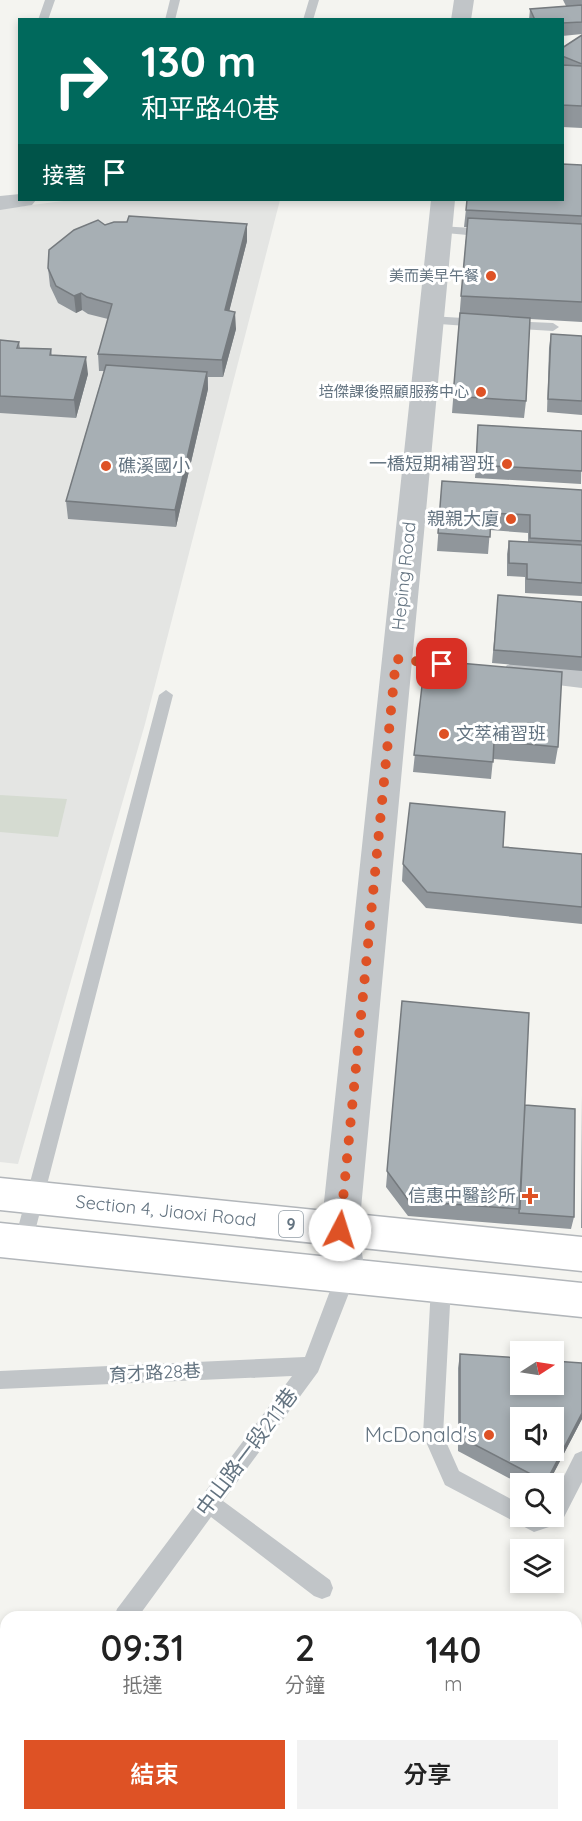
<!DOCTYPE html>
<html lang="zh-TW">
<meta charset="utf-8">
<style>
:root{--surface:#fff;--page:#f2f2f2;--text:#222;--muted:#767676;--accent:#de5225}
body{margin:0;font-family:Quicksand,"Noto Sans TC",sans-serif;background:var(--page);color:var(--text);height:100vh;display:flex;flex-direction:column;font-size:22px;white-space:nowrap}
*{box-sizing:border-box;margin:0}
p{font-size:20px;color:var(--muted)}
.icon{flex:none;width:33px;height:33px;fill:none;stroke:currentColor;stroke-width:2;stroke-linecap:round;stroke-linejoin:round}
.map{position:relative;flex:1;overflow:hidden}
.drawer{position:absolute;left:0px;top:1611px;width:582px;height:210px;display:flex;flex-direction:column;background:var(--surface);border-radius:18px 18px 0 0;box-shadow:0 3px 9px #0003}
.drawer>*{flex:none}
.guide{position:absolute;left:18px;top:18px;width:546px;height:183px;border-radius:0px;box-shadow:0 3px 9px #0003;background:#00695c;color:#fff;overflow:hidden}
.needle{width:39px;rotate:78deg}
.buttons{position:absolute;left:510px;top:1341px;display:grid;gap:12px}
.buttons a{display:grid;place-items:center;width:54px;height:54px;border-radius:0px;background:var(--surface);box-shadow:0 3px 9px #0003;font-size:30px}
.pin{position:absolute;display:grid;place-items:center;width:51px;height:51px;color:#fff;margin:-26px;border-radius:12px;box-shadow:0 3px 9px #0006}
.me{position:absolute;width:66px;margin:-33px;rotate:5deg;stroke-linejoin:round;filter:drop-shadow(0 0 4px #0008)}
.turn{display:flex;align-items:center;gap:21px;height:126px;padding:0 24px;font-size:27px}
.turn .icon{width:78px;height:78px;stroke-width:2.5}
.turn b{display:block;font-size:42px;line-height:51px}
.then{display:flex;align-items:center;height:57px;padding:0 24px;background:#0003;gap:12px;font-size:22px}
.eta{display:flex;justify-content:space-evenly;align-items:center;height:102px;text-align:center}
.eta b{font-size:36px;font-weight:600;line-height:42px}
.button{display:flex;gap:12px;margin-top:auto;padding:12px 24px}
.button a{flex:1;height:69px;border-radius:0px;background:var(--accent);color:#fff;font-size:24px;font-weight:600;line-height:69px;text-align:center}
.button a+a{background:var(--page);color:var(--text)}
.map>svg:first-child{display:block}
</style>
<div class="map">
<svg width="582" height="1821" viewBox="0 0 582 1821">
<rect width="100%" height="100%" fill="#f4f4f0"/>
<path fill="#e4e5e3" d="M71 200H280L145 724 18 1164 0 1162V209Z"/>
<path fill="#d5dbd1" d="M0 795 67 799 58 837 0 832Z"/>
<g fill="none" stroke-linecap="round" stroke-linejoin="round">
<g stroke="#b2b6ba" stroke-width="3">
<path id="primary" d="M0 1178 582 1237V1271L0 1210Z
M0 1223 582 1283V1317L0 1257Z"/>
</g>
<path fill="#c1c5c8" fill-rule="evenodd" d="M45 0H55L48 20H38Z
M170 0H180L175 20H165Z
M309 0H319L313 20H303Z
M439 226 489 229 495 233 489 237 435 232 433 230Z
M430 316 480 319 486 323 480 327 426 323 424 320 426 317Z
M509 321 553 323 559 327 553 331 505 328 503 325 505 322Z
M166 690 173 695 32 1243 30 1249 23 1251 16 1249 14 1243 159 695Z
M346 1266 353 1269 356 1275 318 1372 223 1501 330 1580 333 1588 330 1596 322 1599 314 1596 211 1517 138 1617H114L117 1609 292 1376 0 1389V1371L305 1357 336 1275 339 1269Z
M441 1277 448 1280 451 1286 443 1435 459 1471 520 1504V1516H554V1496L575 1454 582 1451V1482L561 1523 534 1532 445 1485 423 1435 431 1286 434 1280Z
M0 1654 6 1657V1681L0 1678Z
M137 1815H159L160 1821H138Z"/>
<path fill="#c1c5c8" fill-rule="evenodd" d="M454 0H474L471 20H451Z
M20 194V200H36L32 205 0 210V196Z
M431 200H455L359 1230 365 1275 359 1287 346 1292 333 1287 327 1275 321 1230Z
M517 662 582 668V688L507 679 502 672 507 665Z"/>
<use href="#primary" fill="#fff" fill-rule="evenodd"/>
</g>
<path fill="#90969b" d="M563 0H582V34L562 36V20H529L530 9 566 6Z
M582 35V128L562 127V48Z
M582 165V322L530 319 526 401 524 418 452 413 461 296 467 227H464L467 200Z
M105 225 247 241 229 311 236 329 223 377H208V389L176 527 68 519 66 501 104 371H99L98 354 108 319 88 314 82 310 76 313 58 303 50 286 48 268Z
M551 334 582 336V415L547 412 549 348Z
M0 340 19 342 20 348 51 349 52 356 88 374 76 418 0 413Z
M478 425 582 431 581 484 475 478Z
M442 481 582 490V596L525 593V577L507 576V554L509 541 528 542V533L490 530 488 554 437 551Z
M582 602V671L492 663 497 608Z
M425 660 558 747 555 764 493 759 491 779 413 772Z
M503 847 582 854V924L426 908 402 881 403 864Z
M402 1001 525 1105 574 1217 571 1229 408 1216 386 1187Z
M582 1095V1228H581Z
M460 1354 582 1419 548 1484H520L458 1451V1368Z"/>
<path fill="#757a7e" d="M247 224V241L225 328V310Z
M81 293 82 310 76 313 74 296Z
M235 312 236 329 223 377 222 360Z
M86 357 88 374 76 418 74 400Z
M207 372 208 389 176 527 175 510Z
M582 1413V1419L548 1484H545Z"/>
<path fill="#a7afb4" stroke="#757a7e" stroke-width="1.5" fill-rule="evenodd" d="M582 5V22L562 23V20H535L530 9Z
M582 35V64L562 56V48Z
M562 65 582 66V106L562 105Z
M562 164 582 165V216L466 210 467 200H562Z
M129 216 247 224 225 310 235 312 222 360 98 354 112 304 87 297 81 293 74 296 56 286 48 268 49 250 74 230 98 220 105 225 114 222H127Z
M468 218 582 224V302L461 296Z
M460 313 530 318 526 401 453 396Z
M551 334 582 336V401L548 399Z
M0 340 19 342 17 348 51 349 50 355 86 357 74 400 0 396Z
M106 365 207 372 175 510 66 501Z
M478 425 582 431V471L476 465Z
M442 481 582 490V541L530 538V515L491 513 490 537 438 533Z
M509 541 582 545V583L527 579V564L509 563Z
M498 595 582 602V657L494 650Z
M425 660 562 672 558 747 494 741 493 762 414 755Z
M410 803 505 812 503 847 582 854V907L427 892 403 864Z
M402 1001 529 1013 520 1209 409 1201 387 1171Z
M525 1105 575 1109 574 1217 519 1213Z
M460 1354 520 1358V1384H554V1361L582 1363V1413L546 1482 460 1437ZM520 1418H554V1450H520Z"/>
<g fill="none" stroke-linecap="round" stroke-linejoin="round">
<path stroke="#de5225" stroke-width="10" stroke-dasharray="0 18" d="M340 1230 396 659 442 664"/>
</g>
<g fill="#de5225" stroke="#fff" stroke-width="2">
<circle cx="491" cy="276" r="6"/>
<circle cx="481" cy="392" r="6"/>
<circle cx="507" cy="464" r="6"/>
<circle cx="106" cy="466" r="6"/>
<circle cx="511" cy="519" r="6"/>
<circle cx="444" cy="734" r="6"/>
<path d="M527 1187h6v6h6v6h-6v6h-6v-6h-6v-6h6z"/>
<circle cx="489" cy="1435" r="6"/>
</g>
<g text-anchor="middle" stroke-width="6" stroke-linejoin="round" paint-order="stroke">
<g font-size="15" fill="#637380" stroke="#fff" text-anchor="end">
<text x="479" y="281">美而美早午餐</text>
<text x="469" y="397">培傑課後照顧服務中心</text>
</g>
<rect fill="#fff" stroke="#929da6" stroke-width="1.5" x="279" y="1211" width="24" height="26" rx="4.5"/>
<g font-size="16" font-weight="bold" fill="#637380">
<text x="291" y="1230">9</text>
</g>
<g font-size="18" fill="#637380" stroke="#fff" text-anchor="end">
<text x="495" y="470">一橋短期補習班</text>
<text x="118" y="472" text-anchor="start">礁溪國小</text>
<text x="499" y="525">親親大廈</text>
<text x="456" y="740" text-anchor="start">文萃補習班</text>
<text x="516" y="1202">信惠中醫診所</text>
</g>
<g font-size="18" fill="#637380" stroke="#fff">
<text transform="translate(404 576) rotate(-84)" y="6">Heping Road</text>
<text transform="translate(166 1211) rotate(6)" y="6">Section 4, Jiaoxi Road</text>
<text transform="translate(155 1373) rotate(-3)" y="6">育才路28巷</text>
</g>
<g font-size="21" fill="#637380" stroke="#fff" text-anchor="end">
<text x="477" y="1442">McDonald's</text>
</g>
<g font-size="21" fill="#637380" stroke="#fff">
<text transform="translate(247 1452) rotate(-53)" y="7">中山路一段211巷</text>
</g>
</g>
</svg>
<div class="buttons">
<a><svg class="needle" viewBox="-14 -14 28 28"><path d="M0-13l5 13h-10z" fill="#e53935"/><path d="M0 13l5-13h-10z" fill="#767676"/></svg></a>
<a><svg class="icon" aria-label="sound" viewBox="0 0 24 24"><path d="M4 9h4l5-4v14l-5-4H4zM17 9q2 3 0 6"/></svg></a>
<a><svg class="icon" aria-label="search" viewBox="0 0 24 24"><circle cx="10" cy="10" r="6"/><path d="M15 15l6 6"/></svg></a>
<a><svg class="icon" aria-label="layers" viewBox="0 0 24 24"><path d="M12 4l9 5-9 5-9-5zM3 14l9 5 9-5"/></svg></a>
</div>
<div class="pin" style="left:442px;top:664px;background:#d93025"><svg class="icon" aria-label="arrive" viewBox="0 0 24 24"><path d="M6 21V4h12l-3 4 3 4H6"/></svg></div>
<svg class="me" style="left:340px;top:1230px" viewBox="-20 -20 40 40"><circle r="19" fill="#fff"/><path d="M0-13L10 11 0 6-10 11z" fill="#de5225"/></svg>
<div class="guide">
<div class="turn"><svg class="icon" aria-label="right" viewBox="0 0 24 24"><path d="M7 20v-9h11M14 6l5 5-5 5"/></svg><div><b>130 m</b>和平路40巷</div></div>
<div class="then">接著<svg class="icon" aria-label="arrive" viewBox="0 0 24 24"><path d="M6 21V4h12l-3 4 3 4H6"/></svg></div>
</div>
<section class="drawer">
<div class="eta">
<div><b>09:31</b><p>抵達</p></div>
<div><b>2</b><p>分鐘</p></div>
<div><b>140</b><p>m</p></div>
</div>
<div class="button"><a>結束</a><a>分享</a></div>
</section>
</div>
